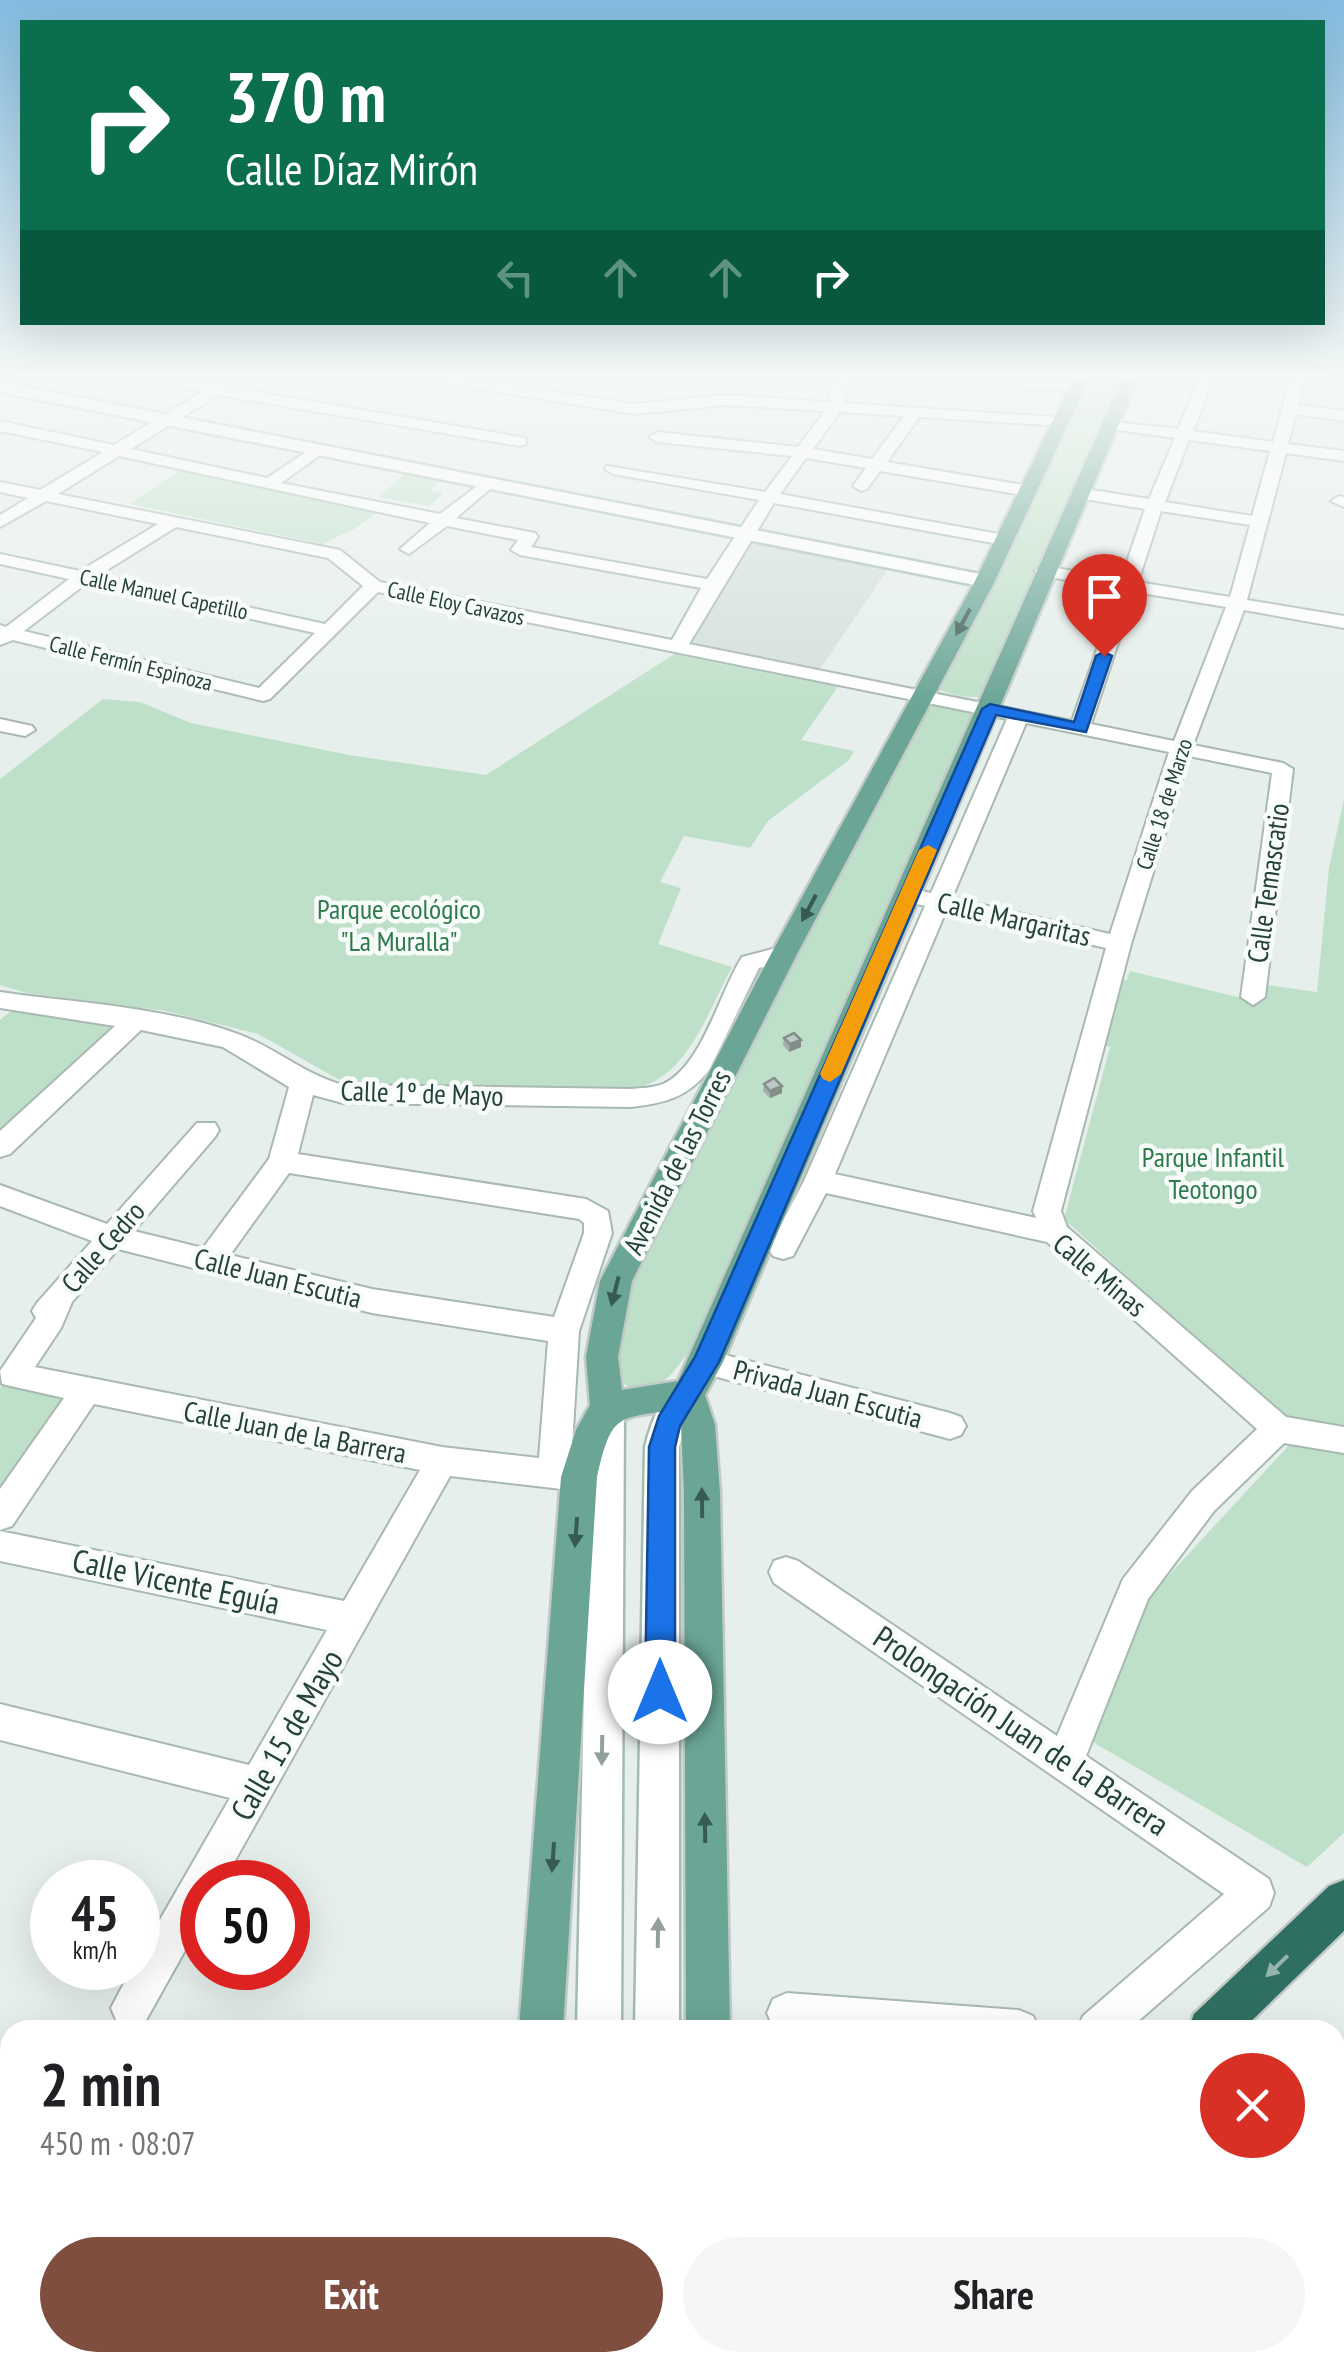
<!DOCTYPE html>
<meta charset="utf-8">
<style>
:root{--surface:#fff;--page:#f6f6f6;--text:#202124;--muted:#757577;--accent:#7f4e3f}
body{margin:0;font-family:"PT Sans Narrow",sans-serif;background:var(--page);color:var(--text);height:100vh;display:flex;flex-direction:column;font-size:38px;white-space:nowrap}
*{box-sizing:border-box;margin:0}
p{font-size:32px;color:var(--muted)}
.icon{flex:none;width:55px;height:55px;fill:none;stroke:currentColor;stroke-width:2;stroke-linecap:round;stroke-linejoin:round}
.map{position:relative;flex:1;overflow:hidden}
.side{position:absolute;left:0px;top:2020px;width:1345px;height:352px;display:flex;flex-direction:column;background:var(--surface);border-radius:30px 30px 0 0;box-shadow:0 10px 40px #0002}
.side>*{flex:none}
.guide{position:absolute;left:20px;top:20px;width:1305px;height:305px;border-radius:0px;box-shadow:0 10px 40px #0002;background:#0b6e4f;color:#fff;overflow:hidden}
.speed{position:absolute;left:30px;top:1860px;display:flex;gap:20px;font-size:50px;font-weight:700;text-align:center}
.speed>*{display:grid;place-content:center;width:130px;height:130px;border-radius:50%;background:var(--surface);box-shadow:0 10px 40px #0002;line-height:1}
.speed small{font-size:25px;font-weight:400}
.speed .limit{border:15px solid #d22;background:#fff;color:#111}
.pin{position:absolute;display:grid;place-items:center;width:85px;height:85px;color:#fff;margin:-102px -42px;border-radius:50% 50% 50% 0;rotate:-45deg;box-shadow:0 0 10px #0007}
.pin .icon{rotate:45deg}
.me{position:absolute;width:110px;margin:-55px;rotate:0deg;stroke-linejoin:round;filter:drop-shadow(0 0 8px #0008)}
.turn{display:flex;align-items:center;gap:35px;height:210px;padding:0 40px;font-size:45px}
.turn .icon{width:130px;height:130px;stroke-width:2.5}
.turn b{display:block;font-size:70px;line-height:85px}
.lanes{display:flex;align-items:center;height:95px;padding:0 40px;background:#0003;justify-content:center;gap:50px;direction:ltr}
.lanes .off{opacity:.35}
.round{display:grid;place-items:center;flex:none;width:105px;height:105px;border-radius:52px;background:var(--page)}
.summary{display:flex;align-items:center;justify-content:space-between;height:170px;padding:0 40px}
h1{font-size:60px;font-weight:600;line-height:75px}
.cta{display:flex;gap:20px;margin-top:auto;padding:20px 40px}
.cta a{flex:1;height:115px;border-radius:60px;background:var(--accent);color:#fff;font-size:40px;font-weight:600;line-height:115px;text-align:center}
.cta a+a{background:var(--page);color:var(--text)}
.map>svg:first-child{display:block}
</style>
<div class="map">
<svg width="1344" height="2371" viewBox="0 0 1344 2371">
<rect width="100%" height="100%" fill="#e6efeb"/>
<path fill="#d4dfda" d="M752 541 888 569 820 669 686 642Z"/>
<path fill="#bfe0c8" d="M1089 377H1128L984 696C970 699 947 695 935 687Z
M183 468 259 484 275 491 378 512 354 529 322 544 130 504Z
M405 474 441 480 430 490 443 493 430 506 379 497Z
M676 653 839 685 801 740 854 751 849 760 768 821 750 848 684 836 660 882 681 888 658 944 732 967C708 1011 689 1075 637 1088H389L338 1079 258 1034 166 1011 27 993 0 985V779L103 699 140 702 191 723 349 755 486 775Z
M929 701 971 709 976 714 694 1344C671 1377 642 1420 610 1365L628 1285Z
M1344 799V1427L1283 1418 1064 1219 1110 1047 1104 1045 1123 980H1127L1130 971 1250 1000 1252 983 1317 992 1329 868Z
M11 1011 118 1027 0 1135V1020Z
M8 1380 72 1393 0 1486V1388Z
M1291 1443 1344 1451V1833L1307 1867 1091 1741 1144 1602Z"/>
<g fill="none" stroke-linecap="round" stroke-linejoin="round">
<g stroke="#a8b8b2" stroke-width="4">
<path id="street" d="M133 377 220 383 227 387 526 438V444L520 446 218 395 131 449 267 478 317 445 325 450 323 453 281 483 440 514 485 480 493 485 491 488 456 518 535 533 538 537 531 547 707 579 759 500 613 474 605 469 607 466 765 492 792 456 657 442 649 437 657 432 798 447 825 411 726 405 634 414 430 381 423 377H458L634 404 726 395 829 402 835 377H849L844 403 1068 418V424L1063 426 919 417 887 462 1035 487 1037 491 1029 496 880 471 867 489 861 491 853 486 866 468 806 458 780 494 1004 535 1013 540 1004 545 774 503 689 644 1072 721 1118 589 1044 576 1035 571 1044 566 1121 579 1145 509 1079 498 1071 493 1079 488 1149 499 1175 438 1110 429 1105 427V421L1178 429 1200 377H1214L1193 431 1273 442 1291 377H1305L1298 405 1344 411V421L1296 414 1288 444 1344 451V461L1286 453 1247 600 1344 616V628L1244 610 1193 745 1283 763 1293 769 1265 997 1253 1005 1241 997 1272 773 1189 756 1131 944 1061 1211 1067 1227 1286 1417 1344 1427V1453L1284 1443 1214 1511 1148 1599 1086 1756 1269 1879 1274 1893 1269 1907 1128 2030H1077L1083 2016 1224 1894 774 1583 769 1572 774 1561 786 1557 798 1561 1057 1736 1123 1579 1192 1491 1257 1429 1047 1242 826 1193 793 1256 783 1259 773 1256 769 1248 804 1181 925 906 901 900 898 895 909 888 931 893 1007 719 378 592 270 699 263 701 13 640 0 645V625L6 627 69 579 0 564V554L80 571 158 524 46 501 0 527V515L28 498 0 492V482L40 490 103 452 0 431V421L114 445 202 392ZM840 412 904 416 872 459 813 449ZM1189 440 1270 451 1252 516 1165 502ZM119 456 430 523 400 549 409 554 447 526 518 540 511 550 520 555 701 588 672 640 380 582 340 550 58 494ZM1161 511 1250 525 1230 597 1138 582ZM176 527 328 558 363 586 325 624 99 575ZM87 583 315 633 259 688 24 631ZM1135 592 1226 607 1174 741 1091 724ZM1026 723 1169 752 1110 934 952 898ZM946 911 1106 948 1033 1211 1036 1218 835 1174Z
M925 377 1078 384 1085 388 1078 392 932 381Z
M1339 496 1344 497V507L1331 501Z
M0 719 32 726 35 730 25 736 0 731Z
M784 946 792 949 796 954 792 959 759 968 709 1070C687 1098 665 1103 631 1107L343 1103 313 1095 298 1154 586 1199 608 1211 612 1233 579 1331 571 1462 590 1467 595 1477 590 1487 579 1491 450 1476 223 1882H202V1920L145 2022 131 2028 117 2022 111 2008 132 1968H138V1958L230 1798 0 1740V1704L249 1765 327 1630 0 1561V1531L344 1601 420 1470 94 1404 12 1526 0 1530V1489L64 1398 2 1384 0 1371 36 1318 32 1311 37 1303 92 1241 0 1206V1185L107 1224 197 1123H215L219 1130 215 1137 134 1231 203 1248 269 1159 289 1087 223 1047 141 1030 10 1154 0 1157V1131L115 1026 0 1008V992C76 1003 167 1007 238 1034 276 1048 301 1073 343 1085L631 1089C641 1088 653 1088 663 1084 702 1067 720 991 742 957ZM289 1173 579 1219 584 1223V1233L554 1317 372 1289 230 1255ZM118 1249 372 1313 548 1341 539 1458 442 1447 35 1367 61 1328 72 1302Z
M706 1350 950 1413 961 1417 966 1426 961 1435 950 1439 706 1374 695 1371 691 1362 695 1353Z
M787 1993 1019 2010 1033 2016 1039 2030H779L773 2027 767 2013 773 1999Z"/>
</g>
<g stroke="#a4bbb3" stroke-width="5">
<path id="secondary" d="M0 382 985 575 995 581 985 587 0 392Z
M688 1380 700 1384 705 1394 684 1428 679 1447V2030H635L645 1447C651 1423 662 1389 688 1380Z
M607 1393 619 1397 624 1407 621 2030H577L590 1407 595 1397Z
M569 2362H619V2371H569Z
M630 2362H680V2371H630Z"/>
</g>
<g stroke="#c2cac8" stroke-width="5">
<path id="primary" d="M1074 377H1090L995 581 797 954 632 1281 618 1357 622 1390 678 1381 1123 377H1139L723 1362 705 1395 715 1425 720 1493 730 2030H686L684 1493 681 1425 676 1410C615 1418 612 1414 597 1477L563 2030H519L561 1477 576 1430 590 1405 586 1357 600 1281 771 954 975 581Z
M450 2362H501L497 2371H447Z
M734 2362H784L786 2371H736Z"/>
</g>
<g stroke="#c2cac8" stroke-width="5">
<path id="highway" d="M1344 1880V1931L1242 2030H1188L1194 2014 1329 1886Z
M1344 2051V2102L1335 2106V2055Z
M1344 2222V2277L1335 2280V2226Z
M833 2362H889L885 2371H830Z
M1031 2362H1086L1082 2371H1028Z
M1214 2362H1269L1265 2371H1211Z"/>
</g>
<use href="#street" fill="#fff" fill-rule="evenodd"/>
<use href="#secondary" fill="#fff" fill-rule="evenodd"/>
<use href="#primary" fill="#6aa596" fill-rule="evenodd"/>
<use href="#highway" fill="#2f6f62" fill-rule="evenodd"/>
</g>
<path fill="#a1aea9" d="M784 1038 801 1047 789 1052 783 1045Z
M764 1084 782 1093 770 1098 763 1091Z"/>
<path fill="#838d89" d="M801 1040V1047L789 1052 790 1044Z
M782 1086V1093L770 1098V1091Z"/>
<path fill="#bbcac4" stroke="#838d89" stroke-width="2.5" d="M794 1033 801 1040 790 1044 784 1038Z
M774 1078 782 1086 770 1091 764 1084Z"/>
<defs><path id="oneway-solid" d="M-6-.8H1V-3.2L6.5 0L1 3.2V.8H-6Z" transform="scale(2.5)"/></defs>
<g fill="#365b51">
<use href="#oneway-solid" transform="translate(963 622) rotate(118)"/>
<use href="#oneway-solid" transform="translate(809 908) rotate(118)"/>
<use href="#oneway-solid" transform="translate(615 1291) rotate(104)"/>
<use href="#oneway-solid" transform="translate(702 1503) rotate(-91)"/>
<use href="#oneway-solid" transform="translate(576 1532) rotate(94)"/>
<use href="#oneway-solid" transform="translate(705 1828) rotate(-91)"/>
<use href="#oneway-solid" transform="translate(553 1857) rotate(94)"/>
</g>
<g fill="#92a09c">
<use href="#oneway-solid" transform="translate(602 1750) rotate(91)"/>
<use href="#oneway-solid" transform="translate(658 1933) rotate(-89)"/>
</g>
<use fill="#93b5ae" href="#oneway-solid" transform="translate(1277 1966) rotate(136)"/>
<linearGradient id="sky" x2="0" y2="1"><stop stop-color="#84bce0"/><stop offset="0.53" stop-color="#f4f8f6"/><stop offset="1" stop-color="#f4f8f6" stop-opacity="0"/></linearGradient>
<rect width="1344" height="709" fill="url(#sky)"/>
<path fill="#1a73e8" stroke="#114b97" stroke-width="2.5" d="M1104 652 1112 656 1086 732 996 715 719 1362 680 1426 675 1447V1692L670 1702 660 1706 650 1702 645 1692 649 1447 659 1416 695 1357 982 709 990 704 1074 722 1096 656Z"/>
<path fill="#f59e0b" d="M928 845 937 850 841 1074 830 1082 823 1079 820 1074 919 850Z"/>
<g text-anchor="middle" stroke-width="9" stroke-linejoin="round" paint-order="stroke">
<g font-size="22" fill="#24423a" stroke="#f7fbf9">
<text transform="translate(164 594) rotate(12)" y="8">Calle Manuel Capetillo</text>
<text transform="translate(456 603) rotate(12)" y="8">Calle Eloy Cavazos</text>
<text transform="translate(131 663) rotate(14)" y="8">Calle Fermín Espinoza</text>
<text transform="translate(1164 804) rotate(-72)" y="8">Calle 18 de Marzo</text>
</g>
<g font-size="28" fill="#24423a" stroke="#f7fbf9">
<text transform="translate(1268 883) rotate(-82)" y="10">Calle Temascatio</text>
<text transform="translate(1014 919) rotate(13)" y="10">Calle Margaritas</text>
<text transform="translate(422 1093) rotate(2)" y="10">Calle 1º de Mayo</text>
<text transform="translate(677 1162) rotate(-63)" y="10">Avenida de las Torres</text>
<text transform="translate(103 1247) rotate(-49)" y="10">Calle Cedro</text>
<text transform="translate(1100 1275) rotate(40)" y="10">Calle Minas</text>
<text transform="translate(278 1278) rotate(14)" y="10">Calle Juan Escutia</text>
<text transform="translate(828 1394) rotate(15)" y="10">Privada Juan Escutia</text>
<text transform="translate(295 1432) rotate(11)" y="10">Calle Juan de la Barrera</text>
</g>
<g font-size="28" fill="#2d7a4b" stroke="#f7fbf9">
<text x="399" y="919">Parque ecológico<tspan x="399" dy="32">"La Muralla"</tspan></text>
<text x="1213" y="1167">Parque Infantil<tspan x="1213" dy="32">Teotongo</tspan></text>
</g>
<g font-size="32" fill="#24423a" stroke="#f7fbf9">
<text transform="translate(176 1582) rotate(12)" y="11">Calle Vicente Eguía</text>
<text transform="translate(1021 1731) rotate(34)" y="11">Prolongación Juan de la Barrera</text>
<text transform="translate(287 1735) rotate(-60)" y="11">Calle 15 de Mayo</text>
</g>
</g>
</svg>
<div class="speed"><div>45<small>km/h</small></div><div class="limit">50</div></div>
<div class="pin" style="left:1104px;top:656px;background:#d93025"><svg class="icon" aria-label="arrive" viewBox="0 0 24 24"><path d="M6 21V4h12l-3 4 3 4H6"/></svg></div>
<svg class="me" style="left:660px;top:1692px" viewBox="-20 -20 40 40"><circle r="19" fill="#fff"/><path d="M0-13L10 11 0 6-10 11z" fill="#1a73e8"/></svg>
<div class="guide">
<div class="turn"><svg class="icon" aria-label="right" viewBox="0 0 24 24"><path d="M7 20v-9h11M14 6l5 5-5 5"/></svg><div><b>370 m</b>Calle Díaz Mirón</div></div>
<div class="lanes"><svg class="icon off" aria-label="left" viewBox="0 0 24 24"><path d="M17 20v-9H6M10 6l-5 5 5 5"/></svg><svg class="icon off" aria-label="ahead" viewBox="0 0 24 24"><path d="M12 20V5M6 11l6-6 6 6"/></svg><svg class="icon off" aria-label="ahead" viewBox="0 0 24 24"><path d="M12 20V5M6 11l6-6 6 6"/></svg><svg class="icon" aria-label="right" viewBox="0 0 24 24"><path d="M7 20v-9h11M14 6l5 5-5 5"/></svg></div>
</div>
<section class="side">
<div class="summary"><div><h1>2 min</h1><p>450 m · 08:07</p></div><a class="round" style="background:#d93025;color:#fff"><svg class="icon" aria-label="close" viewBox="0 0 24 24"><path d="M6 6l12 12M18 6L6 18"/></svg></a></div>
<div class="cta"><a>Exit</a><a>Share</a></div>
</section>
</div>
